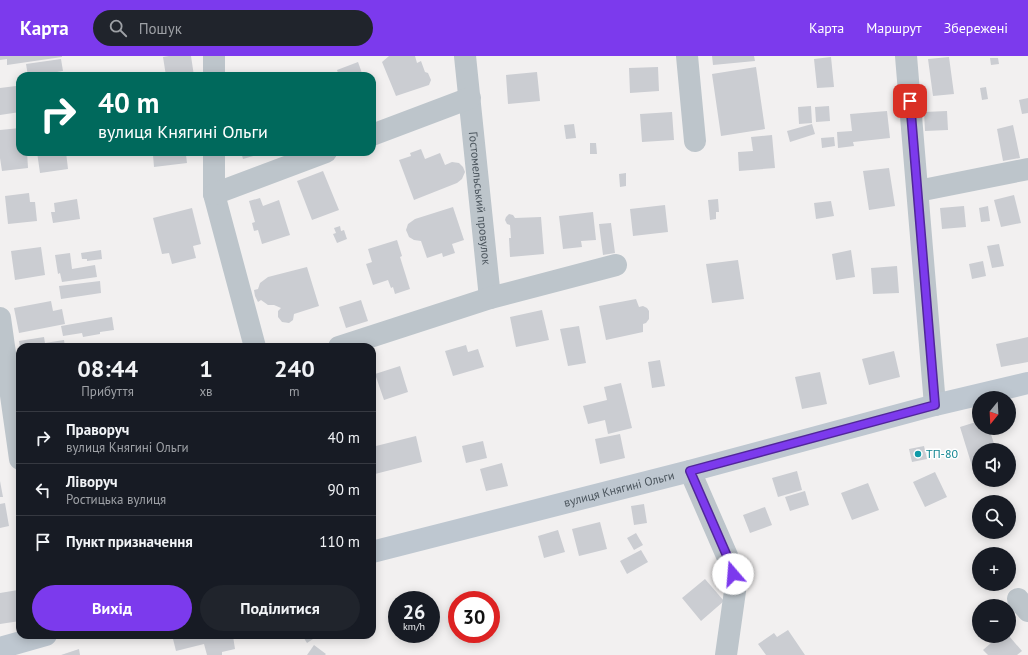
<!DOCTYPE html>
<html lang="uk">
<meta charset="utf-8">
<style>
:root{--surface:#171b24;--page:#20242c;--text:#f1f3f6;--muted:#9ea1a6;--line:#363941;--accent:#7c3aed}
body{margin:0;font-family:"PT Sans",sans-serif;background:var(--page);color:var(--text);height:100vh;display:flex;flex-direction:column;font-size:15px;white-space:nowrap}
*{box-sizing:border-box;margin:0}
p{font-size:13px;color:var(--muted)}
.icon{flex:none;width:22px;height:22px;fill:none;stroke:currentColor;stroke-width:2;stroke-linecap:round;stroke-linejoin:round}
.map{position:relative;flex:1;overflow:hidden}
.side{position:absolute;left:16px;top:287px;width:360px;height:296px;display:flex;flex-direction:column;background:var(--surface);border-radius:12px;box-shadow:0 2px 10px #0003}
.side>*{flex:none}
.top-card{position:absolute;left:16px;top:16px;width:360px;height:84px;border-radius:12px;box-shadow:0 2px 10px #0003;background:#00695c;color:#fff;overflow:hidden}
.needle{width:26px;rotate:198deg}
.buttons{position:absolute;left:972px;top:335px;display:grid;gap:8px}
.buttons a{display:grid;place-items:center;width:44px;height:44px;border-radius:50%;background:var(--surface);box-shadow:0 2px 10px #0003;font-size:20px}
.speed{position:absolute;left:388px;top:535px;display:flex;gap:8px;font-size:20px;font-weight:700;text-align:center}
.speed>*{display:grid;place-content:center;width:52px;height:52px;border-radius:50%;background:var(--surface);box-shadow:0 2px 10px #0003;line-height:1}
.speed small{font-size:10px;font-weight:400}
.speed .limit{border:6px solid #d22;background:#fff;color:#111}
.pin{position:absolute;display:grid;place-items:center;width:34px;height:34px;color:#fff;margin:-17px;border-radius:8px;box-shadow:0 2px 6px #0006}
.me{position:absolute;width:44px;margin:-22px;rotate:342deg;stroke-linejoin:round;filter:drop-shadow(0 0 3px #0008)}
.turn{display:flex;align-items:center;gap:14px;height:84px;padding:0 16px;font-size:18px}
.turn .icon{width:52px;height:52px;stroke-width:2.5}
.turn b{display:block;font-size:28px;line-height:34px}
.eta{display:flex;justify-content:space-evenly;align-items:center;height:68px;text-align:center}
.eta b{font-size:24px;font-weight:800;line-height:28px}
.action{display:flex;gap:8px;margin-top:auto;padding:8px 16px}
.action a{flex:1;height:46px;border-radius:24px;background:var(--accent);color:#fff;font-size:16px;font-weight:800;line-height:46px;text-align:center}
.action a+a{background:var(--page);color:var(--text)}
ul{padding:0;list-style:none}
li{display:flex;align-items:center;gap:12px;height:52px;padding:0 16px;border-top:1px solid var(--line)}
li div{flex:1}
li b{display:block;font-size:15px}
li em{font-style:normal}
header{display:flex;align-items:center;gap:24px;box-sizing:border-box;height:56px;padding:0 20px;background:var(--accent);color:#fff}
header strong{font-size:19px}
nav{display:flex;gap:22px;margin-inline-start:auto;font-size:14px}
.search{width:280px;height:36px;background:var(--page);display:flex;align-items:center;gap:10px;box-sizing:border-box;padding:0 14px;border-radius:22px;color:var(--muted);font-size:15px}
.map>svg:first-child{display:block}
</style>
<header>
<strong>Карта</strong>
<div class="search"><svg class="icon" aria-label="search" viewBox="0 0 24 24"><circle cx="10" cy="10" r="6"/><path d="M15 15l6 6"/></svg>Пошук</div>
<nav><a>Карта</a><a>Маршрут</a><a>Збережені</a></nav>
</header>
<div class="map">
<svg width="1028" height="599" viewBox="0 0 1028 599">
<rect width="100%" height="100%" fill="#f2f0f0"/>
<path fill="#cbcdd2" d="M0 0H62V1L7 9V3L0 4Z
M169 0H191L194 20H166L163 1Z
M389 0H415L417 7 421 5 425 16 428 17 431 24 429 29 396 40 382 6Z
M712 0H754L755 5 713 9Z
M831 1 834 31 817 32 814 3Z
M949 1 954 38 933 40 928 3Z
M990 2H998L999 8 991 9Z
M61 3 63 15 45 18V20H28L26 8Z
M358 6 363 20H339L337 14Z
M658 11 659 35 630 37 629 12Z
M756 11 765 73 721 80 712 18Z
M537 16 540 45 508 48 506 19Z
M16 30 18 39H20V56L0 59V32Z
M986 31 988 43 982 44 980 32Z
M1028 42V57L1022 58 1019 44Z
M811 50 812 67 799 68 798 51Z
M829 50 830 65 816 66 815 51Z
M887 55 890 82 853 86 854 90 838 92 837 76 852 75 850 58Z
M947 55 948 74 925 75 924 56Z
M672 56 674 84 642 86 640 58Z
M574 68 576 82 566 83 564 69Z
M812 68 815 78 790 86 787 75Z
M1013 69 1020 102 1003 105 997 73Z
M20 72V96H27L28 112 2 115 0 102V74Z
M772 79 775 112 739 115 738 96 753 95 751 81Z
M834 81 835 90 822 92 821 82Z
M590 87H596L597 98H590Z
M421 93 425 103 440 97 445 109 452 106 459 107 463 111 465 116 462 123 457 127 414 144 399 104 411 100 410 97Z
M37 96H66L68 113 40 117Z
M149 96H193V98L186 99 187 107 154 111 153 99H149Z
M241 96H260V98L243 103Z
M889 112 895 150 869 154 863 115Z
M323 115 339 154 312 164 297 125Z
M626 117V130L620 131 619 118Z
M29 137 30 146H35L37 165 8 168 5 140Z
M1014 139 1021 167 1001 171 994 144Z
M260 142 263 150 279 144 290 179 262 188 258 174 254 175 252 167 255 166 249 145Z
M77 143 80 163 53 167 51 156H55L54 147Z
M718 143 719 156H716V163L710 164 708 144Z
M831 145 834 160 816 163 814 147Z
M665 149 668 176 633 180 630 153Z
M964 150 966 171 942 173 940 152Z
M988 150 990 165 981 166 979 152Z
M453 151 464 184 452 188 455 197 443 201 442 197 427 202 421 185 414 184 409 181 406 174 408 168 415 163Z
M192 152 201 188 193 190 196 202 172 208 169 197 162 198 153 162Z
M593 156 596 184 581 185 582 191 563 193 559 160Z
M509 158 513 159 515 162 541 161 544 198 510 201 509 182H511L510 169 507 168 505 164 506 161Z
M611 167 615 197 603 199 599 168Z
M340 170 341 175 344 174 347 183 337 187 333 178 336 177 334 172Z
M397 184 402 200 400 201 410 233 395 238 393 231 391 232 388 224 373 229 366 208 372 206 368 193Z
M999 188 1004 210 992 212 987 190Z
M41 191 45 219 15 224 11 195Z
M101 194 102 203 87 205V203H82L81 197Z
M851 194 855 221 836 224 832 198Z
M70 197 72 213 95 209 97 221 62 226 60 217 58 218 55 199Z
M738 204 744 243 712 247 706 208Z
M983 205 986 220 972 223 969 208Z
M897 210 899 237 873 238 871 212Z
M307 211 319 250 294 258 293 264 289 267 282 266 278 261V255L281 252 274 249H268L261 244 258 246 255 240 254 234 258 233 260 227 268 221Z
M100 225 101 237 61 243 59 230Z
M636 243 639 251 643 250 647 252 649 255V263L646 267 643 268V276L606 284 599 250Z
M361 244 368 265 346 272 339 251Z
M51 245 53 255 62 253 65 268 19 277 14 252Z
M542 254 549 284 516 291 510 261Z
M112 261 114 274 100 276V278L83 281 82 277 63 280 61 270Z
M579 270 586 307 568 310 560 273Z
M44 281 45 287 64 284 65 291H20L19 285Z
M1028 281V306L1001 311 996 288Z
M466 289 468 296 478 293 484 311 453 320 445 295Z
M894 295 900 321 869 329 862 303Z
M660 304 665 330 652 332 648 306Z
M400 310 408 336 384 344 375 318Z
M820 316 827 348 802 353 795 321Z
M621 327 632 372 608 378 605 364 588 368 583 350 607 344 604 331Z
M979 365V372H989L996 394H979V408L972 410 960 371Z
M620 378 625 402 600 408 595 383Z
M416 380 422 406 375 418 372 407V391Z
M483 385 487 402 466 407 462 390Z
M924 390 927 403 912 406 909 393Z
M502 407 508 430 486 435 480 413Z
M797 415 802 434 778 441 772 422Z
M935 416 947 441 925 451 913 426Z
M0 425 3 441H0Z
M868 427 879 454 852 464 841 437Z
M805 435 809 449 790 455 785 441Z
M5 447 9 470 0 472V448Z
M644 448 647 467 634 469 631 450Z
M765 451 772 469 750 477 743 459Z
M600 466 607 493 579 500 572 473Z
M558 474 565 496 544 502 538 480Z
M636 477 643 489 634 494 627 482Z
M641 494 648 506 627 518 620 505Z
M705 523 724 545 701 565 682 542Z
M18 534 20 549V565L0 568V537Z
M788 574 805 599H766L758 588 774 577 777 581Z
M172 579H236L233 580 235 593 222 596V599H207L204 588 176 595Z
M302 579H319L307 587Z
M999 580H1009L1022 595 1017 599H988L983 594Z
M314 589 326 598 325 599H307Z
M79 593 80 599H61Z"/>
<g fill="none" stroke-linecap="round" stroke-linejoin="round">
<g stroke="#bdc5cb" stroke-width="22">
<path id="s1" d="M465 0 490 242"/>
<path d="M687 0 695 85"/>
<path d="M906 0 935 349"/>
<path d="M214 20V0"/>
<path d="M372 79 470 42"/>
<path d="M214 96V138L255 291"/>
<path d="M918 135 1028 113"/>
<path d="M214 138 326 96"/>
<path d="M0 262 20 403"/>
<path d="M339 291 490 242 616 209"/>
<path d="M690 415 731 509 736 528 726 599"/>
<path d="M1018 543 1028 555"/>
</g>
<g stroke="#bec7d0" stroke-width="22">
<path id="s2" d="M372 496 690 415 935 349 1028 327"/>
<path d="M0 592 46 579"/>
</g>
</g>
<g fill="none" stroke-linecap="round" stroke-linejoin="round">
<g stroke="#51269a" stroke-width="10">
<path id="route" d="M733 518 731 509 690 415 935 349 910 45"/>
</g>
<use href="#route" stroke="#7c3aed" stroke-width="7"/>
</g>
<circle fill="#0f9aa8" stroke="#fff" stroke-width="1.5" cx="918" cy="398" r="4"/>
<g text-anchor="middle" stroke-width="3" stroke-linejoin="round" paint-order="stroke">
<g font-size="12" fill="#4a545c" stroke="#fff">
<text dy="4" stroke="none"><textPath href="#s1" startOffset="143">Гостомельський провулок</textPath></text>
<text dy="4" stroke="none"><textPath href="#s2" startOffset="255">вулиця Княгині Ольги</textPath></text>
</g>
<g font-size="12" fill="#0d838f" stroke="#fff" text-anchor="start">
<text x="926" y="402">ТП-80</text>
</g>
</g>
</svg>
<div class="buttons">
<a><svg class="needle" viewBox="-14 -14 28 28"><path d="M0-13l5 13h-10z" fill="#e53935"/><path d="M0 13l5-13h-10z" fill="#9ea1a6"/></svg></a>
<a><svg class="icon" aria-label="sound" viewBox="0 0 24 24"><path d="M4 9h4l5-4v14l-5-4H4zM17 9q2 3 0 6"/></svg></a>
<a><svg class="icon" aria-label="search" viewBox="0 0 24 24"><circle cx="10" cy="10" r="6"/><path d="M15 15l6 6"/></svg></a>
<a>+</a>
<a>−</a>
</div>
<div class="speed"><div>26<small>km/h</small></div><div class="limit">30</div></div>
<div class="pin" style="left:910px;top:45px;background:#d93025"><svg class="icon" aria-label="arrive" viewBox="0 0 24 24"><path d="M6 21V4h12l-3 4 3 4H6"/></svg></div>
<svg class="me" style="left:733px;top:518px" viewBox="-20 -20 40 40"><circle r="19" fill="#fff"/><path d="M0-13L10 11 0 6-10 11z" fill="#7c3aed"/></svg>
<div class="top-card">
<div class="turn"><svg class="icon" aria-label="right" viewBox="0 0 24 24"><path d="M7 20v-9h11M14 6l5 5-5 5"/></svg><div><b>40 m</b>вулиця Княгині Ольги</div></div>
</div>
<section class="side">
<div class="eta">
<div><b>08:44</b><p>Прибуття</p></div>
<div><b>1</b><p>хв</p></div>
<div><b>240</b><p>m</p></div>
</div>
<ul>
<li><svg class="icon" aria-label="right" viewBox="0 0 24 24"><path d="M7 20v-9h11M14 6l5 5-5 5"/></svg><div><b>Праворуч</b><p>вулиця Княгині Ольги</p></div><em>40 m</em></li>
<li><svg class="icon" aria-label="left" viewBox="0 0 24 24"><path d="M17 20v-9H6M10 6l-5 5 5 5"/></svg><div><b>Ліворуч</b><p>Ростицька вулиця</p></div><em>90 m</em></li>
<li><svg class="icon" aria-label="arrive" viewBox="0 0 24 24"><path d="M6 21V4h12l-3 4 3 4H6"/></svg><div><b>Пункт призначення</b></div><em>110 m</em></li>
</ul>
<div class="action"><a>Вихід</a><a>Поділитися</a></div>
</section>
</div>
